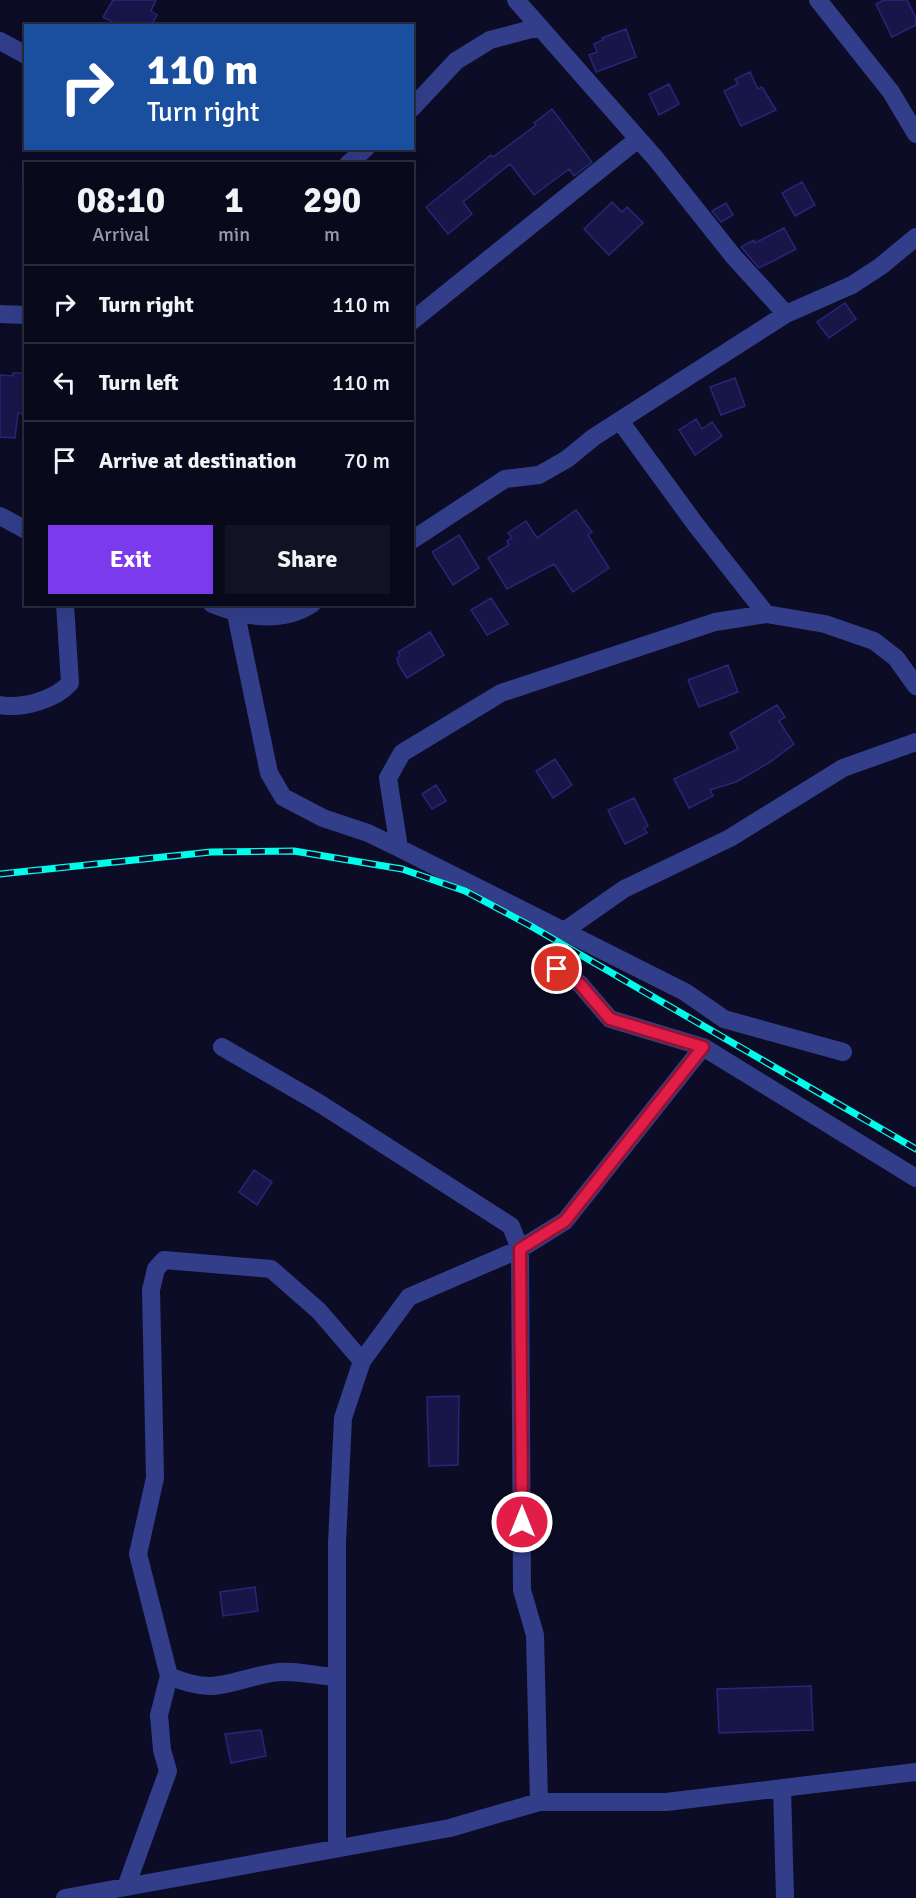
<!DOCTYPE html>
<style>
:root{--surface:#09091c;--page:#121225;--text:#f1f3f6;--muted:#999aa3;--line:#292a3b;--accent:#7c3aed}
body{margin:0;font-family:Signika,sans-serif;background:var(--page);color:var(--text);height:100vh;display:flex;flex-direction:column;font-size:22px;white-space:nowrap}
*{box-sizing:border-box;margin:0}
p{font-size:20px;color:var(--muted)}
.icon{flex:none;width:33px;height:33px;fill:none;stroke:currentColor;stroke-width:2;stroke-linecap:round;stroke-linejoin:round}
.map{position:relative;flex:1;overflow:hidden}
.details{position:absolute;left:24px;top:162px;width:390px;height:444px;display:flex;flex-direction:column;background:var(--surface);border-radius:0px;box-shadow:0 6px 24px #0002,0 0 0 2px var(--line)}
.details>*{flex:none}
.banner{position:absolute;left:24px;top:24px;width:390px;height:126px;border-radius:0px;box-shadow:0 6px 24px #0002,0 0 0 2px var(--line);background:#1a4fa0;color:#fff;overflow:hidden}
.pin{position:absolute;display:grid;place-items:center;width:51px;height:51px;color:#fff;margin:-26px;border:3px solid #fff;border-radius:50%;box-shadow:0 2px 6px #0007}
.me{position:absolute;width:66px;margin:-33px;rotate:0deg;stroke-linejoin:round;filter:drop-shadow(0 0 4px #0008)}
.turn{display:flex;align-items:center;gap:21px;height:126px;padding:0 24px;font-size:27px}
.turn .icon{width:78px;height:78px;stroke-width:2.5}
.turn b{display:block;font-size:42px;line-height:51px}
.eta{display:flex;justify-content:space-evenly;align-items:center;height:102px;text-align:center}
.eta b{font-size:36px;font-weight:700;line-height:42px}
.cta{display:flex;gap:12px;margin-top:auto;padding:12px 24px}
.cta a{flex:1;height:69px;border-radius:0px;background:var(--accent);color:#fff;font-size:24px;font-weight:700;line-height:69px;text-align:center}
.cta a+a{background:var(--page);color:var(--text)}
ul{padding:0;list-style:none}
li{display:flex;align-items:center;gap:18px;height:78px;padding:0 24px;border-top:2px solid var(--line)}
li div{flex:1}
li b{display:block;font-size:22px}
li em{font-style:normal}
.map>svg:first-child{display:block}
</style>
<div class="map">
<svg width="916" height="1898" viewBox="0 0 916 1898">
<rect width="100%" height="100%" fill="#0c0c26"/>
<path fill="#181649" stroke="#282678" stroke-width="1.5" d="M113 0H156L151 11 157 15 151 26H119L103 17Z
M884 0H907L916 18V25L892 37 876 4Z
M626 29 636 57 596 72 589 55 597 52 594 44 603 40 602 38Z
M750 72 758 89 762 87 776 110 741 126 724 91 738 84 735 79Z
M669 84 679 104 659 115 649 94Z
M552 109 592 162 574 176 569 169 534 195 510 164 463 202 472 214 448 234 426 207 491 155 493 157 536 125 534 123Z
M802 182 815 205 795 216 782 193Z
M612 202 622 212 627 207 643 223 609 255 584 229Z
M726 203 733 215 721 222 712 211Z
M784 228 796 249 775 260 759 268 741 247 754 240 755 243Z
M845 303 856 319 829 338 817 322Z
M13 373H26V414L18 413 15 438 0 437V375L13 376Z
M735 378 745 406 721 415 710 387Z
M696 419 702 429 712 422 722 436 695 455 679 430Z
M576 510 592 532 588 535 609 568 573 592 554 564 507 589 488 558 509 545 507 541 512 538 508 533 526 521 537 538Z
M459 535 479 568 453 585 432 552Z
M491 598 508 624 487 635 471 610Z
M430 632 444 655 407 678 398 664 397 658 400 656 398 652Z
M728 665 738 692 699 707 688 680Z
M777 705 785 717 779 721 794 744 770 762 736 782 710 790 713 796 689 808 674 779 738 749 730 733Z
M555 759 572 785 553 798 536 771Z
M436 785 446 801 432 809 422 794Z
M634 798 648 826 644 828 647 833 625 844 608 810Z
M254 1170 272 1182 257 1205 239 1192Z
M459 1396 458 1465 429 1466 427 1397Z
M255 1587 258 1611 223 1616 220 1592Z
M811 1686 813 1730 719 1733 717 1689Z
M261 1730 266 1756 231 1763 225 1734Z"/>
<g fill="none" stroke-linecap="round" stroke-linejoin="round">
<path stroke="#323e8a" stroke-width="18" d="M516 0 656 159 734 257 786 314
M818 0 891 92 916 134
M0 41 26 55
M412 108 456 61 490 40 539 27
M348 164 366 148
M0 314 26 315
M412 321 638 139
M620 421 696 525 766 614
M0 516 26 530
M412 540 505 479 539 475 567 459 594 437 786 314 852 285 881 266 916 237
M212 604C244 617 281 624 312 604
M236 614 269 773 283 797 323 818 368 833 399 848 685 992 724 1019 843 1052
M0 705C22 709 55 700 70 683L65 604
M399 848 388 778 402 753 501 693 715 622 766 614 825 624 874 641 896 658 916 686
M564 931 624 889 730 838 843 768 916 742
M557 969 580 984 610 1019 703 1047 916 1178
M222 1047 319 1103 511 1226 520 1249 522 1590 535 1635 539 1802
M169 1676C217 1696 226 1681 272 1673 291 1669 317 1676 337 1677
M782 1788 785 1898
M337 1848V1543L343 1418 362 1361 409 1297 520 1249 565 1221 703 1047
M126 1887 168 1771 162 1750 159 1715 169 1676 138 1554 155 1478 151 1290 156 1269 164 1260 271 1269 319 1311 362 1361
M65 1898 450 1828 539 1802H666L916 1772"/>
<g stroke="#00fcea" stroke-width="7">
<path id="rail" d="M0 874 211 852 294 851 402 869 465 891 529 925 916 1149"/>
</g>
<use href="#rail" stroke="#0c0c26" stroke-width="4.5" stroke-dasharray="14" stroke-linecap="butt"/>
</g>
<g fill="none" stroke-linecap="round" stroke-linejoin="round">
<g stroke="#92132f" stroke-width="15">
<path id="route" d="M522 1522 520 1249 565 1221 703 1047 610 1019 580 984 557 969"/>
</g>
<use href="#route" stroke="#e11d48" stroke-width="10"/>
</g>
</svg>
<div class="pin" style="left:557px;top:969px;background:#d93025"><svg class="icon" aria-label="arrive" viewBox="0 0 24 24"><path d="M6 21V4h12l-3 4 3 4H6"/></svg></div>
<svg class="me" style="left:522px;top:1522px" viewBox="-20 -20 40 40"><circle r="17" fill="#e11d48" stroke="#fff" stroke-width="3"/><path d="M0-11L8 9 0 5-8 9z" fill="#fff"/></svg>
<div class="banner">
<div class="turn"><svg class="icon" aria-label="right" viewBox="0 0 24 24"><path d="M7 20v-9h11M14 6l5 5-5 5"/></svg><div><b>110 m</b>Turn right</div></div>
</div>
<section class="details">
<div class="eta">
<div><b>08:10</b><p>Arrival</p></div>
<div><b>1</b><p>min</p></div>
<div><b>290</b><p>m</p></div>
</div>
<ul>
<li><svg class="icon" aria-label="right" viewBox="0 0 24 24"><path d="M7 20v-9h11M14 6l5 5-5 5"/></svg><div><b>Turn right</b></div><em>110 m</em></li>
<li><svg class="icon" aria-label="left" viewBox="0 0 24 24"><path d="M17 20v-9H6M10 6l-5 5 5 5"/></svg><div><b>Turn left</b></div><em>110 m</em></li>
<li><svg class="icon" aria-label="arrive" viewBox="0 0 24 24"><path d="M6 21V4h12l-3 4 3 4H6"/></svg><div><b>Arrive at destination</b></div><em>70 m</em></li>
</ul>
<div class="cta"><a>Exit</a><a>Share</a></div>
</section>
</div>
